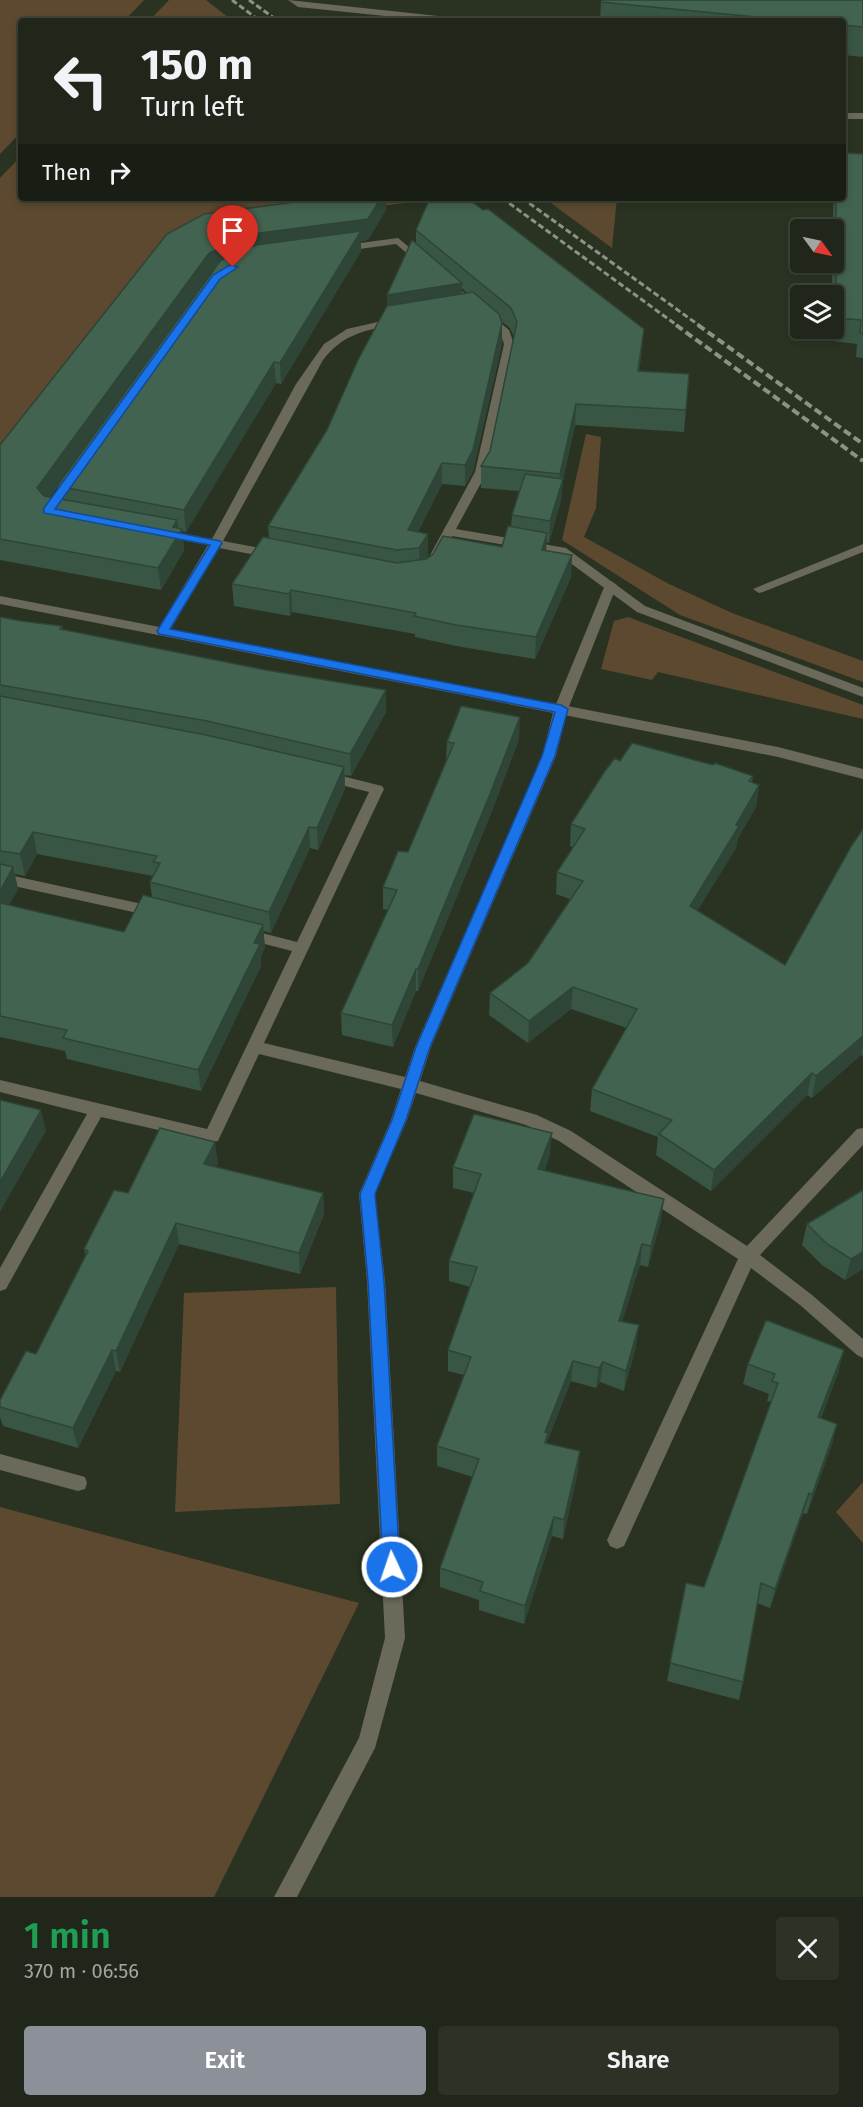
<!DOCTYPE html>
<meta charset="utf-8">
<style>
:root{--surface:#20261a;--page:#2d3227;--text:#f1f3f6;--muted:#a2a5a2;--line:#3d4339;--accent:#8c9099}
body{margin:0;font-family:"Fira Sans",sans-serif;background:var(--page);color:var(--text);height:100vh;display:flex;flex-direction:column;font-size:22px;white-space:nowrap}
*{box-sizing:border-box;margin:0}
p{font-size:20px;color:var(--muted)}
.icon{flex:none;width:33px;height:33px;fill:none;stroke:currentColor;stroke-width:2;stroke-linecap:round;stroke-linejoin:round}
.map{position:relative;height:1897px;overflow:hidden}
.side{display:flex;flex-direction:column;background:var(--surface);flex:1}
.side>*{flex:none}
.hud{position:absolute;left:18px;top:18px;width:828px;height:183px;border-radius:6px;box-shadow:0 3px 9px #0003,0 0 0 2px var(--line);background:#20261a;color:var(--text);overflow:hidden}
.needle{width:39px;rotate:123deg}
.fabs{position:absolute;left:790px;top:219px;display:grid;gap:12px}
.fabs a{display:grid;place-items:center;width:54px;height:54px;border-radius:6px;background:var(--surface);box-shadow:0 3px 9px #0003,0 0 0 2px var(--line);font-size:30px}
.pin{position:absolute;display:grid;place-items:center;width:51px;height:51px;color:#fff;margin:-62px -26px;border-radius:50% 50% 50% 0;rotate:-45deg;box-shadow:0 0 6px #0007}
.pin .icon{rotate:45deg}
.me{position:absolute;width:66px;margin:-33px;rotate:357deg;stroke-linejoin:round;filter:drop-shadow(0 0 4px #0008)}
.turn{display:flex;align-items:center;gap:21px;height:126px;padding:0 24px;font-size:27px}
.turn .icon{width:78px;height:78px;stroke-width:2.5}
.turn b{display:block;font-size:42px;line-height:51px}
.then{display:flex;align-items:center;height:57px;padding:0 24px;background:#0003;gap:12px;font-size:22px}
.round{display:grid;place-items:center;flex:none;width:63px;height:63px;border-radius:6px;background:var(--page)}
.overview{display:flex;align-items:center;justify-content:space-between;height:102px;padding:0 24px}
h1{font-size:36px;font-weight:600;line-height:45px;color:#1e9e55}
.button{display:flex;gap:12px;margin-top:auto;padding:12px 24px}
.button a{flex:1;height:69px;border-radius:6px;background:var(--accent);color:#fff;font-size:24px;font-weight:600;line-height:69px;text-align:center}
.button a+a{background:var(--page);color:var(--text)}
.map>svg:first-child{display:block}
</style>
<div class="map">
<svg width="863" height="1897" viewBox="0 0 863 1897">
<rect width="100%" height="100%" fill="#2a3322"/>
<path fill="#5c4930" d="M0 0H144L124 21H21V132L0 154Z
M169 0H206L233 21H149Z
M21 156V198H443L177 233 0 456V178Z
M544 198H617L612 248Z
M586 434 601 437 596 508 584 537 669 584 732 613 863 661V682L680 615 562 540Z
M628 617 863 705V719L658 672 652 680 601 669 614 621Z
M336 1287 340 1504 175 1512 184 1293Z
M863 1482V1543L836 1512Z
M0 1507 359 1603 214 1897H0Z"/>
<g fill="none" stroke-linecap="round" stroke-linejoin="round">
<path fill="#6a695a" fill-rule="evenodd" d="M863 544V552L763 592 759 593 753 589Z"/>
<path fill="#6a695a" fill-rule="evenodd" d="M450 528 566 548 645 606 863 688V697L637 612 558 554 446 535V529Z
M0 1454 78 1475 85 1477 87 1483 85 1489 78 1491 0 1470Z"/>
<path fill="#6a695a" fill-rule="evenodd" d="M398 238 509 330 514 344 487 472 431 575 425 579 397 582 219 548 168 634H158L157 631 208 545 48 515 42 511 213 275 255 257ZM396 244 500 333 504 344 475 472 421 572 397 574 223 541 323 360C345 332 366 331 399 323L400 321 395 318 347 329 324 344 296 384 212 539 56 509 221 279 257 263Z
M611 581 617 585 568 709 556 756 431 1047 420 1081 537 1115 571 1131 747 1246 857 1129 863 1128V1145L760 1255 812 1295 863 1339V1358L857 1355 800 1305 751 1268 624 1546 617 1549 610 1546 607 1540 738 1259 559 1141 526 1125 416 1093 407 1120 375 1194 385 1281 405 1638 375 1748 297 1897H274L359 1738 385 1638 367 1281 359 1194 391 1120 401 1089 259 1054 218 1141 212 1142 101 1117 6 1289 0 1291V1268L87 1114 0 1092V1080L207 1129 292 951 241 938 239 934 246 929 297 942 369 792 321 780 319 777 321 774 326 772 382 786 384 789 264 1043 405 1077 415 1047 542 756 554 709 605 585Z
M0 873 156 907 163 912 156 917 0 883Z"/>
<path fill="#6a695a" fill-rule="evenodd" d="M288 0 457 18 461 21H433L298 7Z
M843 113H863V119H843Z
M0 596 778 747 863 769V779L778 757 0 604Z"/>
<path stroke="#8c9385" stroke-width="3" stroke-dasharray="6 3" stroke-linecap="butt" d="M232 0 260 21
M249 0 278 21
M502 198 678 326
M522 198 700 326"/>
<path stroke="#8c9385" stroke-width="4" stroke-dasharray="8 4" stroke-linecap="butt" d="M676 325 863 461
M698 325 863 444"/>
</g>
<path fill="#395544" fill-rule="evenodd" d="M863 0V57L843 55V21H600L601 2Z
M844 153 863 154V379V358L856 357 857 344 832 341V328H834V296H832V262H834V230H833V208L834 198H843V159Z
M386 210 368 240 361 241V251L281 384 276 383 186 532 182 531 184 550 161 590 0 560V445ZM57 487 58 498 50 497Z
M416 230 642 350 639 371 686 410 684 432 575 425 563 480 561 500 549 543 546 542V551L572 555 571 577 535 659 456 646 415 637V634L292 612 290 616 234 606 232 584 269 538 268 526 327 430 387 306V295L416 244ZM462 288 467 293 462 294ZM501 321 510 328 514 337 490 451 481 466V488L519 491 512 515 511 527 502 547 433 554 425 559 428 555V534L418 532 442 484 465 486 473 471 502 344V323Z
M0 617 21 621 62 626 63 630 386 712 351 776 345 775V789L318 850 310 848 271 933 263 931 265 947 261 956V966L201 1091 67 1059 65 1051 0 1037ZM37 854 153 876 150 882 152 898 124 932 9 905 18 889 15 874 25 876Z
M519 739 490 816 418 991H416L393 1047 342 1035 341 1013 388 910 383 909V887L408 852 446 761 447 742Z
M620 761 713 765 753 776 752 782 759 785 756 807 738 838 736 848 697 911 785 965 863 829V1056L861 1055 812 1098 807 1095 711 1191 656 1155 658 1137 590 1111 592 1089 627 1028 571 1009 528 1043 489 1015 490 993 528 963 570 899 556 894 557 872 573 847 570 846 571 824Z
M550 1155 544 1171 661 1220 648 1267 640 1265 622 1321 636 1346 624 1391 600 1382 596 1388 571 1381 547 1442V1443L578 1471 563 1539 552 1536 524 1624 479 1610V1600L440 1587V1568L473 1477 437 1466V1446L464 1375 448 1371V1350L470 1287 449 1281V1261L474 1193 453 1188V1167Z
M218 1163 216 1167 323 1193 324 1214 300 1274 179 1244 120 1372 116 1371 78 1448 3 1426 0 1417V1400L36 1354 86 1256 84 1249 128 1193Z
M807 1224 863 1269 845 1280 822 1265 802 1245Z
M748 1364 839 1370 821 1418 837 1424 832 1444 807 1514 803 1513 770 1608 757 1603 743 1682 739 1700 667 1681 686 1583 704 1587 771 1402 767 1401 769 1394 743 1384Z"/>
<path fill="#2e4537" d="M381 198H386V210L368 240 361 241V251L281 384 280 363 211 274 40 510 37 488 209 253 253 234Z
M462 283V304L387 316V295Z
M502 323V344L473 471 465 486V465Z
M644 329 642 350 636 392 638 371Z
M274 362 276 383 186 532 184 510Z
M576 404 575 425 563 480 561 500 549 543 550 521 559 489 560 474Z
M442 463V484L409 549 408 530Z
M177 520 179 534 182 529 184 550 161 590 158 568 173 527Z
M547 533 546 554 542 550Z
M428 534V555L420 570 419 548Z
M572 555 571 577 535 659 536 637Z
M291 590 292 612 290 616 289 594Z
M386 690V712L351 776 350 754Z
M520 717 519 739 490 816 418 991V969Z
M344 767 345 789 318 850 317 828Z
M759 785 756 807 738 838 736 848 687 928 690 906 736 825Z
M309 827 310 848 271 933 269 912Z
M33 832 37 854 25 876 20 854Z
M13 867 18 889 0 922V891Z
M263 925 265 947 261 956V966L201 1091 198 1070Z
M416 969V991L393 1047 392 1025Z
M573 987 571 1009 528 1043 529 1021Z
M863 1036V1047L861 1055 812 1098 816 1076Z
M812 1073 807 1095 711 1191 714 1170Z
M41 1110 46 1131 0 1212V1182Z
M552 1133 550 1155 537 1190 538 1169Z
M215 1142 218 1163 207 1186 204 1164Z
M323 1193 324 1214 300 1274 299 1253Z
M664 1199 661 1220 648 1267 651 1246Z
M176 1223 179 1244 120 1372 116 1351Z
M642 1244 640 1265 616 1341 619 1321Z
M863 1252V1269L845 1280 851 1259Z
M639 1325 636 1346 624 1391 626 1371Z
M112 1350 116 1371 78 1448 73 1428Z
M844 1350 839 1370 813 1437 818 1417Z
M573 1361 571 1381 547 1442V1453L543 1463 545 1432Z
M603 1362 600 1382 596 1388 599 1368Z
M837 1424 832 1444 807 1514 812 1495Z
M580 1451 578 1471 563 1539 564 1520Z
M809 1493 803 1513 770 1608 775 1589Z
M554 1517 552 1536 524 1624 525 1606Z"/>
<path fill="#42634f" stroke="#2e4537" stroke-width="1.5" d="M602 0H863V27L843 25V21H799L601 2Z
M844 153 863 154V334L860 333 861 320 836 318V198H843V186H844Z
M325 198H381L368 219 253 234 209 253 37 488 44 496 177 520 173 527 182 529 158 568 0 539V445L167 234 204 214Z
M430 198H467L483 210 488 209 644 329 638 371 689 374 686 410 576 404 560 474 481 466 490 451 517 322 511 308 416 230Z
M361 231 280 363 274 362 184 510 57 486 221 260 256 245Z
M412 240 462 283 387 295Z
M473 292 499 314 502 323 473 450 465 465 442 463 408 530 428 534 419 548 397 550 268 526 327 430 358 360 387 306Z
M525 474 563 479 550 521 512 515Z
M508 526 547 533 542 550 572 555 536 637 456 625 414 616 416 613 291 590 289 594 232 584 263 537 397 563 426 559 433 554 443 536 502 547Z
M0 617 21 621 62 626 60 629 266 670 386 690 350 754 207 721 0 685Z
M0 696 206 735 344 767 317 828 309 827 269 912 150 882 160 863 153 862 157 856 33 832 20 854 0 851Z
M461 706 520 717 490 794 418 969H416L392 1025 341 1013 397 890 383 887 398 851 408 852 454 743 447 742Z
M632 743 713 765 715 763 753 776 749 781 759 785 736 825 739 826 690 906 785 965 852 845 863 829V1036L816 1076 812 1073 714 1170 659 1134 672 1120 592 1089 637 1009 573 987 529 1021 490 993 528 963 583 881 557 872 585 829 571 824 605 771 615 758 620 761Z
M0 864 13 867 0 891Z
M143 895 263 925 254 943 260 944 198 1070 63 1038 67 1030 0 1016V903L124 932Z
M0 1100 41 1110 0 1182Z
M474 1114 552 1133 538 1169 664 1199 651 1246 642 1244 619 1321 639 1325 626 1371 603 1362 599 1368 573 1361 545 1432 548 1433 545 1443 580 1451 564 1520 554 1517 525 1606 480 1591 483 1582 440 1568 479 1459 437 1446 471 1357 448 1350 477 1267 449 1261 481 1174 453 1167Z
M160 1128 215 1142 204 1164 323 1193 299 1253 176 1223 116 1351 112 1350 73 1428 0 1407V1400L26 1351 36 1354 88 1251 84 1249 114 1190 128 1193Z
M863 1190V1252L851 1259 827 1244 807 1224Z
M766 1320 844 1350 818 1417 837 1424 812 1495 809 1493 775 1589 761 1583 743 1682 670 1663 686 1583 704 1587 778 1383 772 1381 775 1374 748 1364Z"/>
<path fill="#1a73e8" stroke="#114b97" stroke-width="1.5" d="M230 265 238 267 220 279 55 509 220 541 222 543 170 629 561 705 568 709 555 756 430 1047 406 1120 375 1194 384 1281 400 1567 398 1572 392 1575 385 1572 383 1567 368 1281 360 1194 392 1120 416 1047 542 756 555 712 159 634 157 631 210 545 44 513V508L213 275Z"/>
</svg>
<div class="fabs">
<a><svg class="needle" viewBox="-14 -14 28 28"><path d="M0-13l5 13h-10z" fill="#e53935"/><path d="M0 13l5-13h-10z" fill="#a2a5a2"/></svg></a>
<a><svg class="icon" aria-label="layers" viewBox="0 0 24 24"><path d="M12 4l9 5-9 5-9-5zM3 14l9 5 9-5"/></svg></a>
</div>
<div class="pin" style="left:233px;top:267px;background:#d93025"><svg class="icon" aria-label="arrive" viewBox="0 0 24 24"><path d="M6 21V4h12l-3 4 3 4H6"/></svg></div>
<svg class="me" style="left:392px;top:1567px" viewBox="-20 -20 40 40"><circle r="17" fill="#1a73e8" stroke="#fff" stroke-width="3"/><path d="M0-11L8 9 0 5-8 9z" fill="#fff"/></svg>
<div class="hud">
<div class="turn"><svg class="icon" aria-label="left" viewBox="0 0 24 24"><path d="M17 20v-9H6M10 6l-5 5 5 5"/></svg><div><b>150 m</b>Turn left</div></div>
<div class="then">Then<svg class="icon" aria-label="right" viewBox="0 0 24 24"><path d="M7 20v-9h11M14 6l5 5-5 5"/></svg></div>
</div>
</div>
<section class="side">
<div class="overview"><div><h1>1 min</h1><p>370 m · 06:56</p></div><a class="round"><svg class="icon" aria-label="close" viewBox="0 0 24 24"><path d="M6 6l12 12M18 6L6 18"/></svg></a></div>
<div class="button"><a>Exit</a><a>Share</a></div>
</section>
